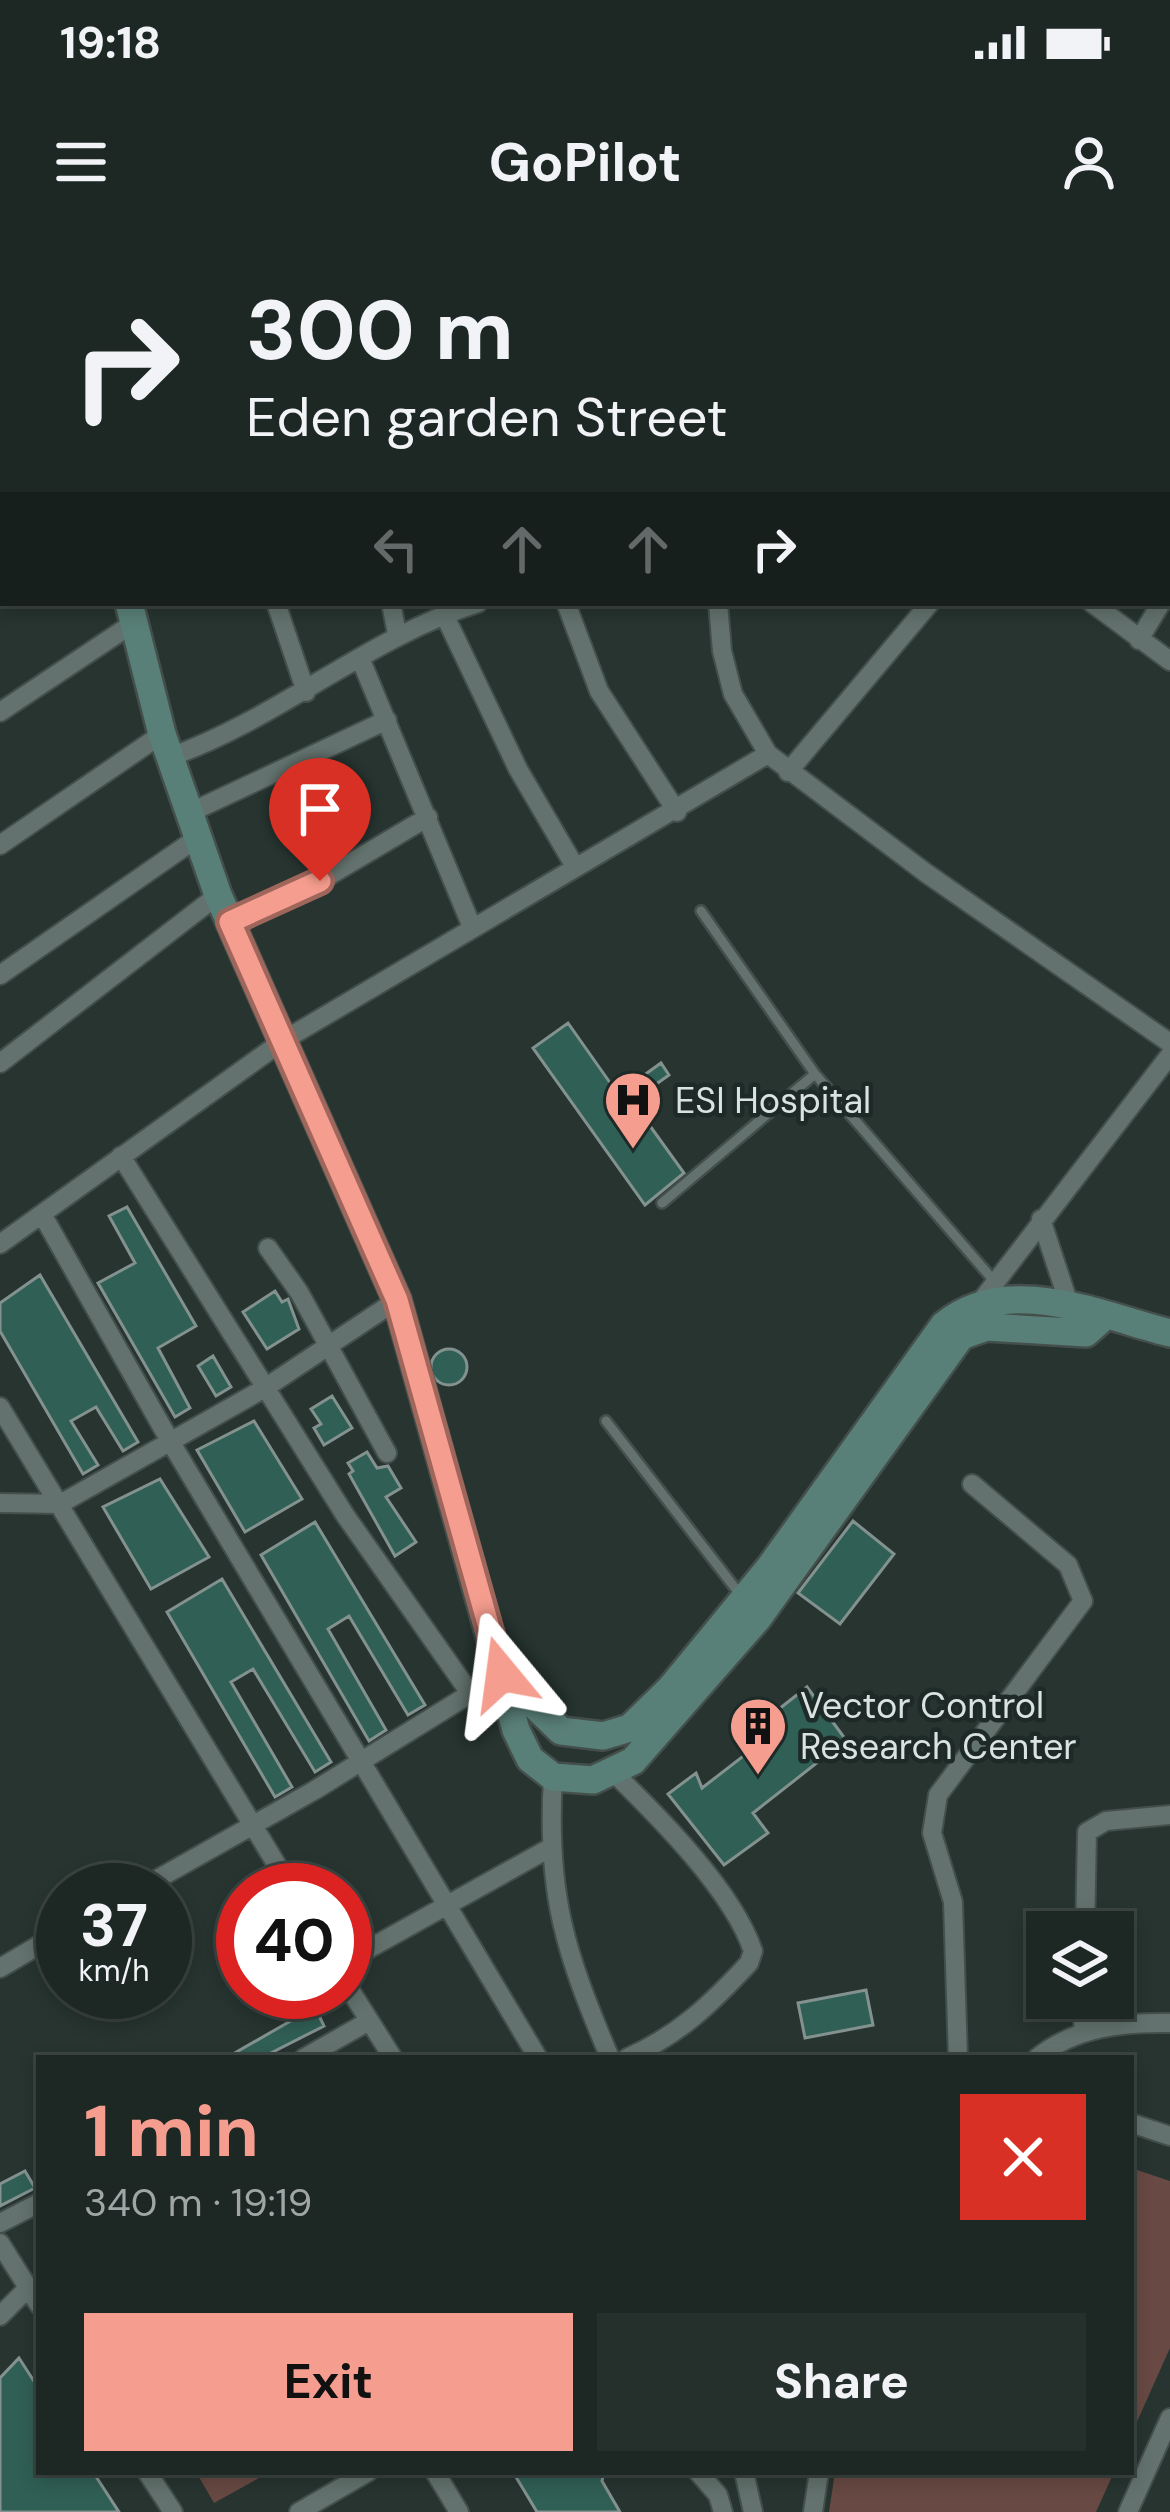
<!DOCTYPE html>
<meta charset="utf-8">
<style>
:root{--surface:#1d2724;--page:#252f2c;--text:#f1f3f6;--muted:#a0a5a6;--line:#3b4441;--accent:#f59d8e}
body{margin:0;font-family:"DM Sans",sans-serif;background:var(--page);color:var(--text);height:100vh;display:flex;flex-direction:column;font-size:45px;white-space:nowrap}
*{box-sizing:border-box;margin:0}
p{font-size:39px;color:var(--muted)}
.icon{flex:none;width:66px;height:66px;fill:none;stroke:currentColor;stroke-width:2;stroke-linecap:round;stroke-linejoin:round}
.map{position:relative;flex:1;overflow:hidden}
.panel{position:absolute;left:36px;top:1815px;width:1098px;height:420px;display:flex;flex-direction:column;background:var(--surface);border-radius:0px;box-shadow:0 6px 18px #0003,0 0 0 3px var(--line)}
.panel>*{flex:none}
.banner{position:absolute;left:0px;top:0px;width:1170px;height:366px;box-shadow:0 6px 18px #0003,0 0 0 3px var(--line);background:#1d2724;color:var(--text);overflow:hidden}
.tools{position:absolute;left:1026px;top:1671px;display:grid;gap:24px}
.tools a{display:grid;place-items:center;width:108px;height:108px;border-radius:0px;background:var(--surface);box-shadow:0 6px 18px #0003,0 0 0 3px var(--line);font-size:60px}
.speed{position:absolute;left:36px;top:1623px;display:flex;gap:24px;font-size:60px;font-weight:700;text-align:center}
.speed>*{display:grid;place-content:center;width:156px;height:156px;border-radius:50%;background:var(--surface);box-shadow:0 6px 18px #0003,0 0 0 3px var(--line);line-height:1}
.speed small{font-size:30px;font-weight:400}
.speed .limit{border:18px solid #d22;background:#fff;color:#111}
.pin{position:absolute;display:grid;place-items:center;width:102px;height:102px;color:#fff;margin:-123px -51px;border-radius:50% 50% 50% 0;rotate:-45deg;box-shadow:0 0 12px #0007}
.pin .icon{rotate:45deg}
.me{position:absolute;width:132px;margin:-66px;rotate:344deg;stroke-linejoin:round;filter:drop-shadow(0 0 9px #0008)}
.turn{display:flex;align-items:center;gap:42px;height:252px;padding:0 48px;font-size:54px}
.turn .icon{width:156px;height:156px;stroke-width:2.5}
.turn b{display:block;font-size:84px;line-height:102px}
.lanes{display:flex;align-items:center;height:114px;padding:0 48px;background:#0003;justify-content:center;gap:60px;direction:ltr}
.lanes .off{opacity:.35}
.round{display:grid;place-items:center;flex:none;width:126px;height:126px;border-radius:0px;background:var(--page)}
.summary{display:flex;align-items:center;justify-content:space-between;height:204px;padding:0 48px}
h1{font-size:72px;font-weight:700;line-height:90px;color:var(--accent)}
.button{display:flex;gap:24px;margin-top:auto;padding:24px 48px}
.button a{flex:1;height:138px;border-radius:0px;background:var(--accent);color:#111;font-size:48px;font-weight:700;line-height:138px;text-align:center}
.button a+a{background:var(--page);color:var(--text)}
.status{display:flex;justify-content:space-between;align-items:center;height:84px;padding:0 60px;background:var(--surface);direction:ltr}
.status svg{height:33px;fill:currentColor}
header{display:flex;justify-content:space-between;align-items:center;height:156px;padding:0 48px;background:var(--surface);font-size:54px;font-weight:700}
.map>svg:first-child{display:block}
</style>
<div class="status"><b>19:18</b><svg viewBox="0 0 49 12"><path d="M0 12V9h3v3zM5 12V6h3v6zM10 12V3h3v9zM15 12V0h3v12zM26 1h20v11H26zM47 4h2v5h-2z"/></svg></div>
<header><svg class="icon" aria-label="menu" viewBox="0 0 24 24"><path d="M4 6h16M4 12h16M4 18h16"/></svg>GoPilot<svg class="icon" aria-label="person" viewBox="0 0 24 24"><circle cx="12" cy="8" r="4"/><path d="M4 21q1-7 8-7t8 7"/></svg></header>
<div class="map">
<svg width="1170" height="2272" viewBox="0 0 1170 2272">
<rect width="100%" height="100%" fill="#273430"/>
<path fill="#684943" d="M1131 1928 1170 1941V2108L1131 2195Z
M196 2232H270L214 2263Z
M835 2232H1114L1096 2272H829Z"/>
<path fill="#305f55" stroke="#83928f" stroke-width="3" d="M568 783 618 854 661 823 669 835 632 861 684 933 645 965 533 808Z
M127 967 196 1086 158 1108 190 1168 175 1177 98 1043 135 1023 109 976Z
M40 1035 138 1202 123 1211 96 1167 71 1181 98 1225 83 1234 0 1091V1063Z
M275 1051 282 1062 288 1059 299 1089 267 1109 243 1072Z
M431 1127a18 18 0 1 1 36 0a18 18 0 1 1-36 0Z
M213 1116 231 1147 216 1156 198 1126Z
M332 1156 352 1188 324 1205 314 1188 321 1184 311 1169Z
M254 1181 302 1259 245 1292 197 1210Z
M367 1212 377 1228 388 1226 401 1248 386 1257 416 1302 395 1316 349 1234 353 1231 348 1223Z
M160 1239 209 1317 151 1349 103 1267Z
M853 1281 894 1314 840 1384 798 1353Z
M315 1282 425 1465 408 1475 349 1376 328 1389 386 1490 369 1501 261 1315Z
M222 1339 331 1522 315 1532 253 1429 231 1442 292 1547 275 1557 167 1372Z
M807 1447 846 1500 753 1573 768 1593 724 1625 668 1554 696 1533 702 1548 786 1483 779 1469Z
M866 1750 873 1785 805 1798 798 1763Z
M315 1767 324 1786 261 1818H226Z
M25 1931 35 1948 0 1966V1944Z
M19 2118 39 2149V2232H93L119 2272H0V2138Z
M513 2232H604L602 2241 620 2272H537Z"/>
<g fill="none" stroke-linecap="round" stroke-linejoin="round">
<g stroke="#444f4c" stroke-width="14">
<path id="lane" d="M701 671 815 834 995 1042
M662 963 815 834
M606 1181 742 1357"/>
</g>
<g stroke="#444f4c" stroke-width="22">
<path id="street" d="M210 0 211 3
M293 0 295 3
M425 0 427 3
M553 0 555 3
M754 0V3
M881 0 882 3
M994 0 995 3
M1106 0 1107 3
M687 3 692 0
M1167 47 1170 46
M1167 155H1170
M0 270 3 274
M0 330 3 328
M276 363 306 452
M391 363 397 394
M566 363 599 451 677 572
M718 363 722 411 733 454 768 514 926 633 1170 803
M1092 363 1170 421
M444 374 518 529 574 625
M1139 400 1161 363
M360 418 472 687
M0 472 135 382
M170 517C280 478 367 398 478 363
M788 532 930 363
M189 573 387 480
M0 605 162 494
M230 682 320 641 428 577
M0 735 197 598
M0 823 218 655
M121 916 345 1275 470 1453
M42 974 170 1201 538 1818
M1041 979 1069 1064
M0 1004 284 800 768 514
M268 1008 299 1052 387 1213
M978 1065 1170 815
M0 1167 292 1650
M0 1263 60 1264 265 1148 397 1060
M614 1533C659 1577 733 1651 753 1711L749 1723C711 1764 679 1795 627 1818
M553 1537C546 1654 565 1712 610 1818
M138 1650 315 1550 502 1434
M1085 1692 1087 1592 1106 1581 1170 1575
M345 1722 548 1609
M0 1728 63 1691
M345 1742 393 1818
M1083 1792 1084 1758
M304 1818 369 1781
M958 1818 953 1662 932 1593 938 1555 1083 1361 1068 1325 972 1244
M1037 1818C1075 1787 1123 1782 1170 1783
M1131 1883 1170 1896
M0 1983 39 1963
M0 2003 39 2065
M0 2076 28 2048
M147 2232 173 2272
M435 2232 459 2272
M698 2232 718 2255 723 2272
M744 2232 753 2272
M299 2272 368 2232
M813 2272 819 2232
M1128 2272 1170 2178"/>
</g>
<g stroke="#444f4c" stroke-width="32">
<path id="secondary" d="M31 0 32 3
M129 363 162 494 218 655 397 1060 516 1490 530 1519 553 1537 593 1540 633 1521 758 1378 961 1096 987 1087 1086 1093 1104 1077
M502 1434 561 1491 603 1496 630 1488 670 1449 770 1327 944 1085C1008 1032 1102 1076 1170 1093"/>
</g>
<use href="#lane" stroke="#63726e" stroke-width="9"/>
<use href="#street" stroke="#63726e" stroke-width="18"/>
<use href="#secondary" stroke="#598078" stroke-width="27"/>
</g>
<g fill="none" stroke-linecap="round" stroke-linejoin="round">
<g stroke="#9f665c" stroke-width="30">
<path id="route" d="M320 641 230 682 397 1060 502 1434"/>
</g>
<use href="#route" stroke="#f59d8e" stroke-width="21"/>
</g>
<defs>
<g id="hospital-pin" transform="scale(3)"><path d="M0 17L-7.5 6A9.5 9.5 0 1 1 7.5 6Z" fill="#f59d8e" stroke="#1d2a27"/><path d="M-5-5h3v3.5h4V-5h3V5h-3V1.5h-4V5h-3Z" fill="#111"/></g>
<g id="building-pin" transform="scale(3)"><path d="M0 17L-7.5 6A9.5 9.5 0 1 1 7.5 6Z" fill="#f59d8e" stroke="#1d2a27"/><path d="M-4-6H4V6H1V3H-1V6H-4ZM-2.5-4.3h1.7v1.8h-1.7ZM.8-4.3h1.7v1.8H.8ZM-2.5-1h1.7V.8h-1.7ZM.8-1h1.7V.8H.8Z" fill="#111"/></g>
</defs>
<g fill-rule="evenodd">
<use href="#hospital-pin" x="633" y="860"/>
<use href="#building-pin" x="758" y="1486"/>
</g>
<g text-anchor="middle" stroke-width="9" stroke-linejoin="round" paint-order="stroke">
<g font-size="36" fill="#dbe3e1" stroke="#1d2a27" text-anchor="start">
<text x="675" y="873">ESI Hospital</text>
<text x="800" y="1478">Vector Control<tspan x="800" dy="41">Research Center</tspan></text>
</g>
</g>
</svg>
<div class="tools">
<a><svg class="icon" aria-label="layers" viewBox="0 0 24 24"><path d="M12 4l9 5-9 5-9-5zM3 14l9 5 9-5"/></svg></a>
</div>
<div class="speed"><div>37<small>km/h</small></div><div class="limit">40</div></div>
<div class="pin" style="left:320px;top:641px;background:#d93025"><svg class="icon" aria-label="arrive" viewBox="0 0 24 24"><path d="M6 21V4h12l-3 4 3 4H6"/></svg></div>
<svg class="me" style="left:502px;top:1434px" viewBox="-20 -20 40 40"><path d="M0-17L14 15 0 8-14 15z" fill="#f59d8e" stroke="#fff" stroke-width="4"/></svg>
<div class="banner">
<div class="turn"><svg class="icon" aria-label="right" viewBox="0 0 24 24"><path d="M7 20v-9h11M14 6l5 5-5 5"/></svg><div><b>300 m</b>Eden garden Street</div></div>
<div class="lanes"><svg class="icon off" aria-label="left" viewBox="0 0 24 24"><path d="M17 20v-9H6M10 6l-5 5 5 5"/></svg><svg class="icon off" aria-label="ahead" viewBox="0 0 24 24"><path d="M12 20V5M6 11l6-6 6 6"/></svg><svg class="icon off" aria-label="ahead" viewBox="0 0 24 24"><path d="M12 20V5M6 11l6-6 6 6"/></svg><svg class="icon" aria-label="right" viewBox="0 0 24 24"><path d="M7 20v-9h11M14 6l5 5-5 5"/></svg></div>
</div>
<section class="panel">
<div class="summary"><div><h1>1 min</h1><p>340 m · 19:19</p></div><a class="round" style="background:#d93025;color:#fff"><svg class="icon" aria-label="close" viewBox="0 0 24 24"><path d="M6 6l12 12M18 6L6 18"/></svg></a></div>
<div class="button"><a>Exit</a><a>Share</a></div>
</section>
</div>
